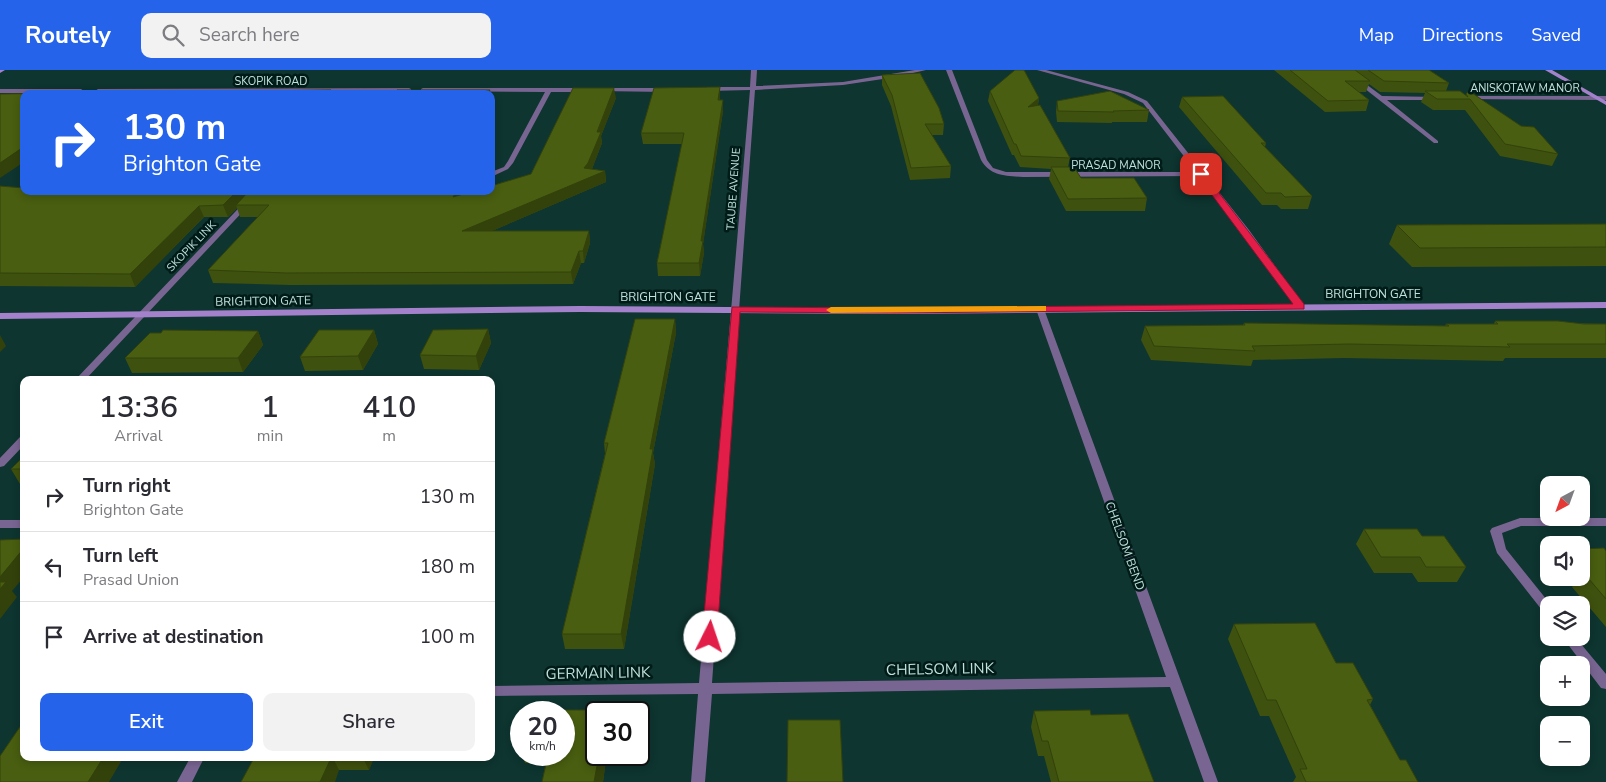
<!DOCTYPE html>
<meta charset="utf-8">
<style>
:root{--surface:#fff;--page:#f2f2f3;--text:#2b2b33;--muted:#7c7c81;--line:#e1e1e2;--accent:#2563eb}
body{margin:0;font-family:"Nunito Sans",sans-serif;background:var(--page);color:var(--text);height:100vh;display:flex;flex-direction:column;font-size:19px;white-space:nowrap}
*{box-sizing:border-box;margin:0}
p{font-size:16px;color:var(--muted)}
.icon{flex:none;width:28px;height:28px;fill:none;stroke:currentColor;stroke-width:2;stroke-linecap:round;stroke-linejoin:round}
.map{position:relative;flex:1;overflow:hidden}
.sheet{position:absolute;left:20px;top:306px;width:475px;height:385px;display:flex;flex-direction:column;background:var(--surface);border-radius:10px;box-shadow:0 2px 8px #0003}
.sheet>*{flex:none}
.hud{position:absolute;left:20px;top:20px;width:475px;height:105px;border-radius:10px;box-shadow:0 2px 8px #0003;background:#2563eb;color:#fff;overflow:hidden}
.needle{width:32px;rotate:221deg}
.controls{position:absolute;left:1540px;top:406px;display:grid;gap:10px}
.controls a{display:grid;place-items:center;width:50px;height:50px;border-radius:10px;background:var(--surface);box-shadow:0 2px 8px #0003;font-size:25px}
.speed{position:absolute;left:510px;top:631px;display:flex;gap:10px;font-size:25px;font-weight:700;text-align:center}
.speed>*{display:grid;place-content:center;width:65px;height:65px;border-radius:50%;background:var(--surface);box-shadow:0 2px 8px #0003;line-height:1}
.speed small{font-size:12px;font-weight:400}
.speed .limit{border:2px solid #111;border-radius:8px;background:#fff;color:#111}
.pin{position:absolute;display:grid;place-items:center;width:42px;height:42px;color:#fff;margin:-21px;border-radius:10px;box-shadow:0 2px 8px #0006}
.me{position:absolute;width:55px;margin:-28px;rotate:4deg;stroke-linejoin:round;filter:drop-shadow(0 0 4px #0008)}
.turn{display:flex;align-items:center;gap:18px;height:105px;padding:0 20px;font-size:22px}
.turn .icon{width:65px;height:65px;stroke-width:2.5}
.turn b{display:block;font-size:35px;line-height:42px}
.eta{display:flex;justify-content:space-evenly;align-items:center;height:85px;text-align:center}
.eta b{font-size:30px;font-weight:600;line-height:35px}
.button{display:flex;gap:10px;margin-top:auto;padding:10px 20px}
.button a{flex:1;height:58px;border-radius:10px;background:var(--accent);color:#fff;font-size:20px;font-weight:600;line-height:58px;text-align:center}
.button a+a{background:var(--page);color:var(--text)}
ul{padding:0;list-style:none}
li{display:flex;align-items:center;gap:15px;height:70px;padding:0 20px;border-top:1px solid var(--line)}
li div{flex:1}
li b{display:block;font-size:19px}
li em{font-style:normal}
header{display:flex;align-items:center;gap:30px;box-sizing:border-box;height:70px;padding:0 25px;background:var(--accent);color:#fff}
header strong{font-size:24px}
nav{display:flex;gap:28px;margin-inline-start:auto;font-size:18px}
.search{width:350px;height:45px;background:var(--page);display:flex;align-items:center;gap:12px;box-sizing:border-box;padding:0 18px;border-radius:10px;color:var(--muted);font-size:19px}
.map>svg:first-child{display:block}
</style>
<header>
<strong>Routely</strong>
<div class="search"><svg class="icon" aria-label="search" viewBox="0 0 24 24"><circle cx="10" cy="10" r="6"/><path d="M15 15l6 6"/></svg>Search here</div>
<nav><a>Map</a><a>Directions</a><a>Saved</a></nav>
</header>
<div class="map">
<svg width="1606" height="712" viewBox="0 0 1606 712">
<rect width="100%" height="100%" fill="#0e3530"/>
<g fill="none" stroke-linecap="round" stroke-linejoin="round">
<path fill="#796592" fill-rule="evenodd" d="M751 0H757L756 16 843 12 915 0H926L896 7 843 15 755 20 712 613 1166 607 1036 239 1040 236 1044 239 1218 712H1204L1170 617 712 624 705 712H691L698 624 491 626V616L699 613 750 20 708 21 705 19 708 17H750Z
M946 0H952L987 90 993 98 1006 102H1196L1143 33 1124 24 1037 0H1046L1128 22 1147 31 1249 160 1304 236 1300 239 1297 238 1199 106 1023 107C1006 106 990 106 981 90Z
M1341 0H1347L1382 26 1438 27V29L1436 30H1387L1438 71V73H1434Z
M409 18 411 19V21L98 23 95 21 98 19Z
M423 18H584L587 20 584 22H551L513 93 508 99 491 107V102L504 97 508 91 545 22 421 21V19Z
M601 18H666L669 20 666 22 599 21V19Z
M0 19H81L84 21 81 23H0Z
M1465 26H1606V30L1463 29V27Z
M255 121H262L85 310H75Z
M24 366V375L4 396 0 397V388L20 367Z
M1520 448H1606V456H1521L1502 463 1506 479 1551 535H1549V546L1545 544 1497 483 1490 461 1492 458Z
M0 450H24V458H0Z
M1563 568H1576L1606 604V619L1601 618Z
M190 688H204L192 712H177Z"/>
<path fill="#a382cb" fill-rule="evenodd" d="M0 0H5L0 3Z
M1545 0H1552L1606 31V35Z
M1606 232V238L894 244 580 242 0 249V243L580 236 894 238Z"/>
</g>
<path fill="#3f510e" d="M1274 0H1429L1449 13 1446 21 1466 25V24L1558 84 1552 96 1500 86 1465 40H1433L1421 32 1425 23 1380 22 1369 14 1366 22H1359L1369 30 1366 41 1325 42Z
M882 5 944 54 943 65H932L951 96 950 108 910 110 891 36 882 15Z
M990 21 1039 28 1038 35 1070 88 1068 97 1081 108 1147 128 1145 141H1066L1049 109 1051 99 1020 97 1014 85H1012L988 31Z
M720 27V30L723 41 703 174 704 183 700 206H658L657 193 682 74H643L641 63Z
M1182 27 1266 73 1265 77 1312 126 1308 139H1281L1277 135H1262L1179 37Z
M616 28 601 66 602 73 592 99 605 101 606 112 492 161H589L590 173 584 193H581L573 214 290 215 213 213 208 200 258 147H240L237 138 228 147H204L135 217 0 216V116L24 121H466L465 124 531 104Z
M1057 31 1149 40 1147 52H1112V53L1057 52 1056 42Z
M1606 154V196L1412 197 1389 174 1397 155Z
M675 249 676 263 653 383 655 394 624 579H565L562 564 605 384 604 373Z
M1495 251 1606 254V288H1505L1503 291 1344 288 1253 290 1251 296 1151 290 1141 270 1145 256 1243 255 1244 253 1445 256 1446 254H1494Z
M488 259 491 273 479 300 424 299 420 285Z
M374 260 378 274 363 300 305 301 300 287Z
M258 261 263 275 243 302 132 303 125 288Z
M24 386V414H20L11 399Z
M1364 459 1422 466 1466 497 1457 512H1418L1412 503H1374L1356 474Z
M1581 479 1606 481V557L1572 517 1575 513 1571 508H1581Z
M1234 554 1336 593 1373 629 1370 635 1400 690 1418 712H1293L1296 707 1269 646H1260L1228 569Z
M553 640H600L601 642H596V685H605L606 690 603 712H542L546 692 525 693 523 685H564V642H552Z
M1034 641 1091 645 1154 712H1051L1044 686H1038L1031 657Z
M521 661V679L519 670Z
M254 688H374L369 700H339Z"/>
<path fill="#33420b" d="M720 17V27L718 41V30Z
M614 18 616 28 601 66 602 73 590 104 605 101 606 112 464 173 462 161 584 98Z
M1039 28 1037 39 1028 37Z
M723 30V41L703 174 704 183 700 206 699 193 701 171Z
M493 65 495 76 491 82V67Z
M22 78 24 81V92L0 108V93Z
M237 121H253L236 135 237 138 228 147 223 135Z
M457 121H466L455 139 453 127Z
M199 136 204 147 135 217 130 204Z
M589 161 590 173 584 193 583 181Z
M579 181 581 193 573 214 571 202Z
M675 249 676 263 653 383 655 394 624 579 621 564 650 379Z
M488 259 491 273 479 300 476 286Z
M374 260 378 274 363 300 358 286Z
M258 261 263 275 243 302 238 288Z
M0 265 6 276 0 282Z
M24 478V507L12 521 17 527 0 549V507Z
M599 685H605L606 690 603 712H594Z
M103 688H123L109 712H88Z
M331 688H333L339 700 335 712H320Z
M363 688H374L369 700Z"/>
<path fill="#495e10" stroke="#33420b" d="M1015 0H1024L1039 28 1028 37 1040 35 1070 88 1021 86 1016 74H1014L990 21Z
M1290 0H1355L1370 11H1345L1369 30 1328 31Z
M1368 0H1429L1449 13 1384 11Z
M920 3 939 38 944 54H925L951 96 911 98 892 25 882 5Z
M720 17 718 30H723L701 171H703L699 193H657L684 63H641L654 18Z
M573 18H614L597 62H601L588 93 584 98 605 101 462 161H589L583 181H579L571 202 286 203 208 200 269 135H236L249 121H457L453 127 473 121H491V116L531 104Z
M331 20 328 24H24V78H22L0 93V24L65 23 68 21H111L108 23Z
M397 20H490L488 24H394Z
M1110 21 1149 40 1113 41 1114 42 1058 41 1057 31Z
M1425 21H1460L1468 27 1466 24 1469 21 1521 56 1534 57 1558 84 1505 74 1470 29H1437Z
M1223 26 1266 73H1261L1312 126 1285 127 1281 123H1266L1182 27Z
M1051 97H1074L1081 108H1134L1147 128 1068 129Z
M0 116 24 118V121H237L223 135 199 136 130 204 0 203Z
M1606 154V177L1420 178 1397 155Z
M635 249H675L650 379H653L621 564H562L608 373H604Z
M1495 251H1558L1584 254H1606V274H1507L1510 277 1350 274 1252 276 1255 281 1154 276 1145 256 1245 255 1244 253 1449 256 1446 254H1498Z
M488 259 476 286 420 285 433 260Z
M163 260 258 261 238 288H125L150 263H161Z
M319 260H374L358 286 300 287Z
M24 386V399H11Z
M1364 459H1417L1422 466H1444L1466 497H1426L1420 487H1381Z
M24 469V478L0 507V470Z
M1604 478 1606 481V529L1583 502 1590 501 1581 492V479Z
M0 512H6L0 519Z
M1315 553 1336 593H1353L1373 629 1367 630 1400 690H1406L1418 712H1306L1300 699H1307L1276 630H1267L1234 554Z
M553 640H600V642H596V663L595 668H596V685H599L594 712H542L548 685H564V642H552Z
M1090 640 1091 645 1128 644 1154 712H1059L1048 671H1042L1034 641Z
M788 650H840L843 712H787Z
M24 651V688H103L88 712H0V686Z
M521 661V670H519Z
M254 688H331L320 712H241Z"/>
<path fill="#e11d48" stroke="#92132f" d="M1198 102H1203L1304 234V239L894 243 740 242 717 567 715 571 710 573 704 571 702 567 732 237 894 238 1293 234 1198 106Z"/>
<path fill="#f59e0b" d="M1043 236H1046V241L831 243 826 240 831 237Z"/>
<g text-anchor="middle" stroke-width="5" stroke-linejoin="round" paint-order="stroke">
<g font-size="11" fill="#c0e2dd" stroke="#001b18">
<text x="271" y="15">SKOPIK ROAD</text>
<text x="1525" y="22">ANISKOTAW MANOR</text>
<text x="1116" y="99">PRASAD MANOR</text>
<text transform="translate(733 119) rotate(-86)" y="4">TAUBE AVENUE</text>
<text transform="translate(191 176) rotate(-46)" y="4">SKOPIK LINK</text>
</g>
<g font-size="12" fill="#c0e2dd" stroke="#001b18">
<text x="1373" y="228">BRIGHTON GATE</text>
<text x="668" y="231">BRIGHTON GATE</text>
<text transform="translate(263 231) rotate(-1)" y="4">BRIGHTON GATE</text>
<text transform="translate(1125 476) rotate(70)" y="4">CHELSOM BEND</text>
</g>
<g font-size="15" fill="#c0e2dd" stroke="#001b18">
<text transform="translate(940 599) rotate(-1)" y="5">CHELSOM LINK</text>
<text transform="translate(598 603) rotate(-1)" y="5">GERMAIN LINK</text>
</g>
</g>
</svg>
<div class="controls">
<a><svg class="needle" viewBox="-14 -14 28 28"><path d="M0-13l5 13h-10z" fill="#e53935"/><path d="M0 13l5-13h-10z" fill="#7c7c81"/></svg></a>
<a><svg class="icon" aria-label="sound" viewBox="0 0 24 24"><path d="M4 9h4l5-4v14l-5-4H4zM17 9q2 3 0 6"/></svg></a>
<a><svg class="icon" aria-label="layers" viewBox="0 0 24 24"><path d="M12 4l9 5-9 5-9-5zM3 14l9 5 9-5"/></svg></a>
<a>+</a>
<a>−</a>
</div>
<div class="speed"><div>20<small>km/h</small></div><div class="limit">30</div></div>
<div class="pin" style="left:1201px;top:104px;background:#d93025"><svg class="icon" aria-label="arrive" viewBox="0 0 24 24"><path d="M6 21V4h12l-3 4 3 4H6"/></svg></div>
<svg class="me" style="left:710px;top:567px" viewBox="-20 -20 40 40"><circle r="19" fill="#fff"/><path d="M0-13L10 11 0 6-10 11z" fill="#e11d48"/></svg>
<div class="hud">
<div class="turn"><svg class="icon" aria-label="right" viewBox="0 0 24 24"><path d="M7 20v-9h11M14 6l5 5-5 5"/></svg><div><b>130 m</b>Brighton Gate</div></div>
</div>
<section class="sheet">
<div class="eta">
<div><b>13:36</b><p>Arrival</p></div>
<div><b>1</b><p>min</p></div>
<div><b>410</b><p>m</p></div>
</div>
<ul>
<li><svg class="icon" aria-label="right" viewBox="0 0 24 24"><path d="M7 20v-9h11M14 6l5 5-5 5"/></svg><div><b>Turn right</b><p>Brighton Gate</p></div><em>130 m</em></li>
<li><svg class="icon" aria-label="left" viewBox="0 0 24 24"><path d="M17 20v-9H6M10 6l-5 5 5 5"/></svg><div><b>Turn left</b><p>Prasad Union</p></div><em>180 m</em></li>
<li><svg class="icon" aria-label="arrive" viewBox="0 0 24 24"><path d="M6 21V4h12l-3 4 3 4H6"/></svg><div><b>Arrive at destination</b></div><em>100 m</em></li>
</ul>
<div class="button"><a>Exit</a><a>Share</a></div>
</section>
</div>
